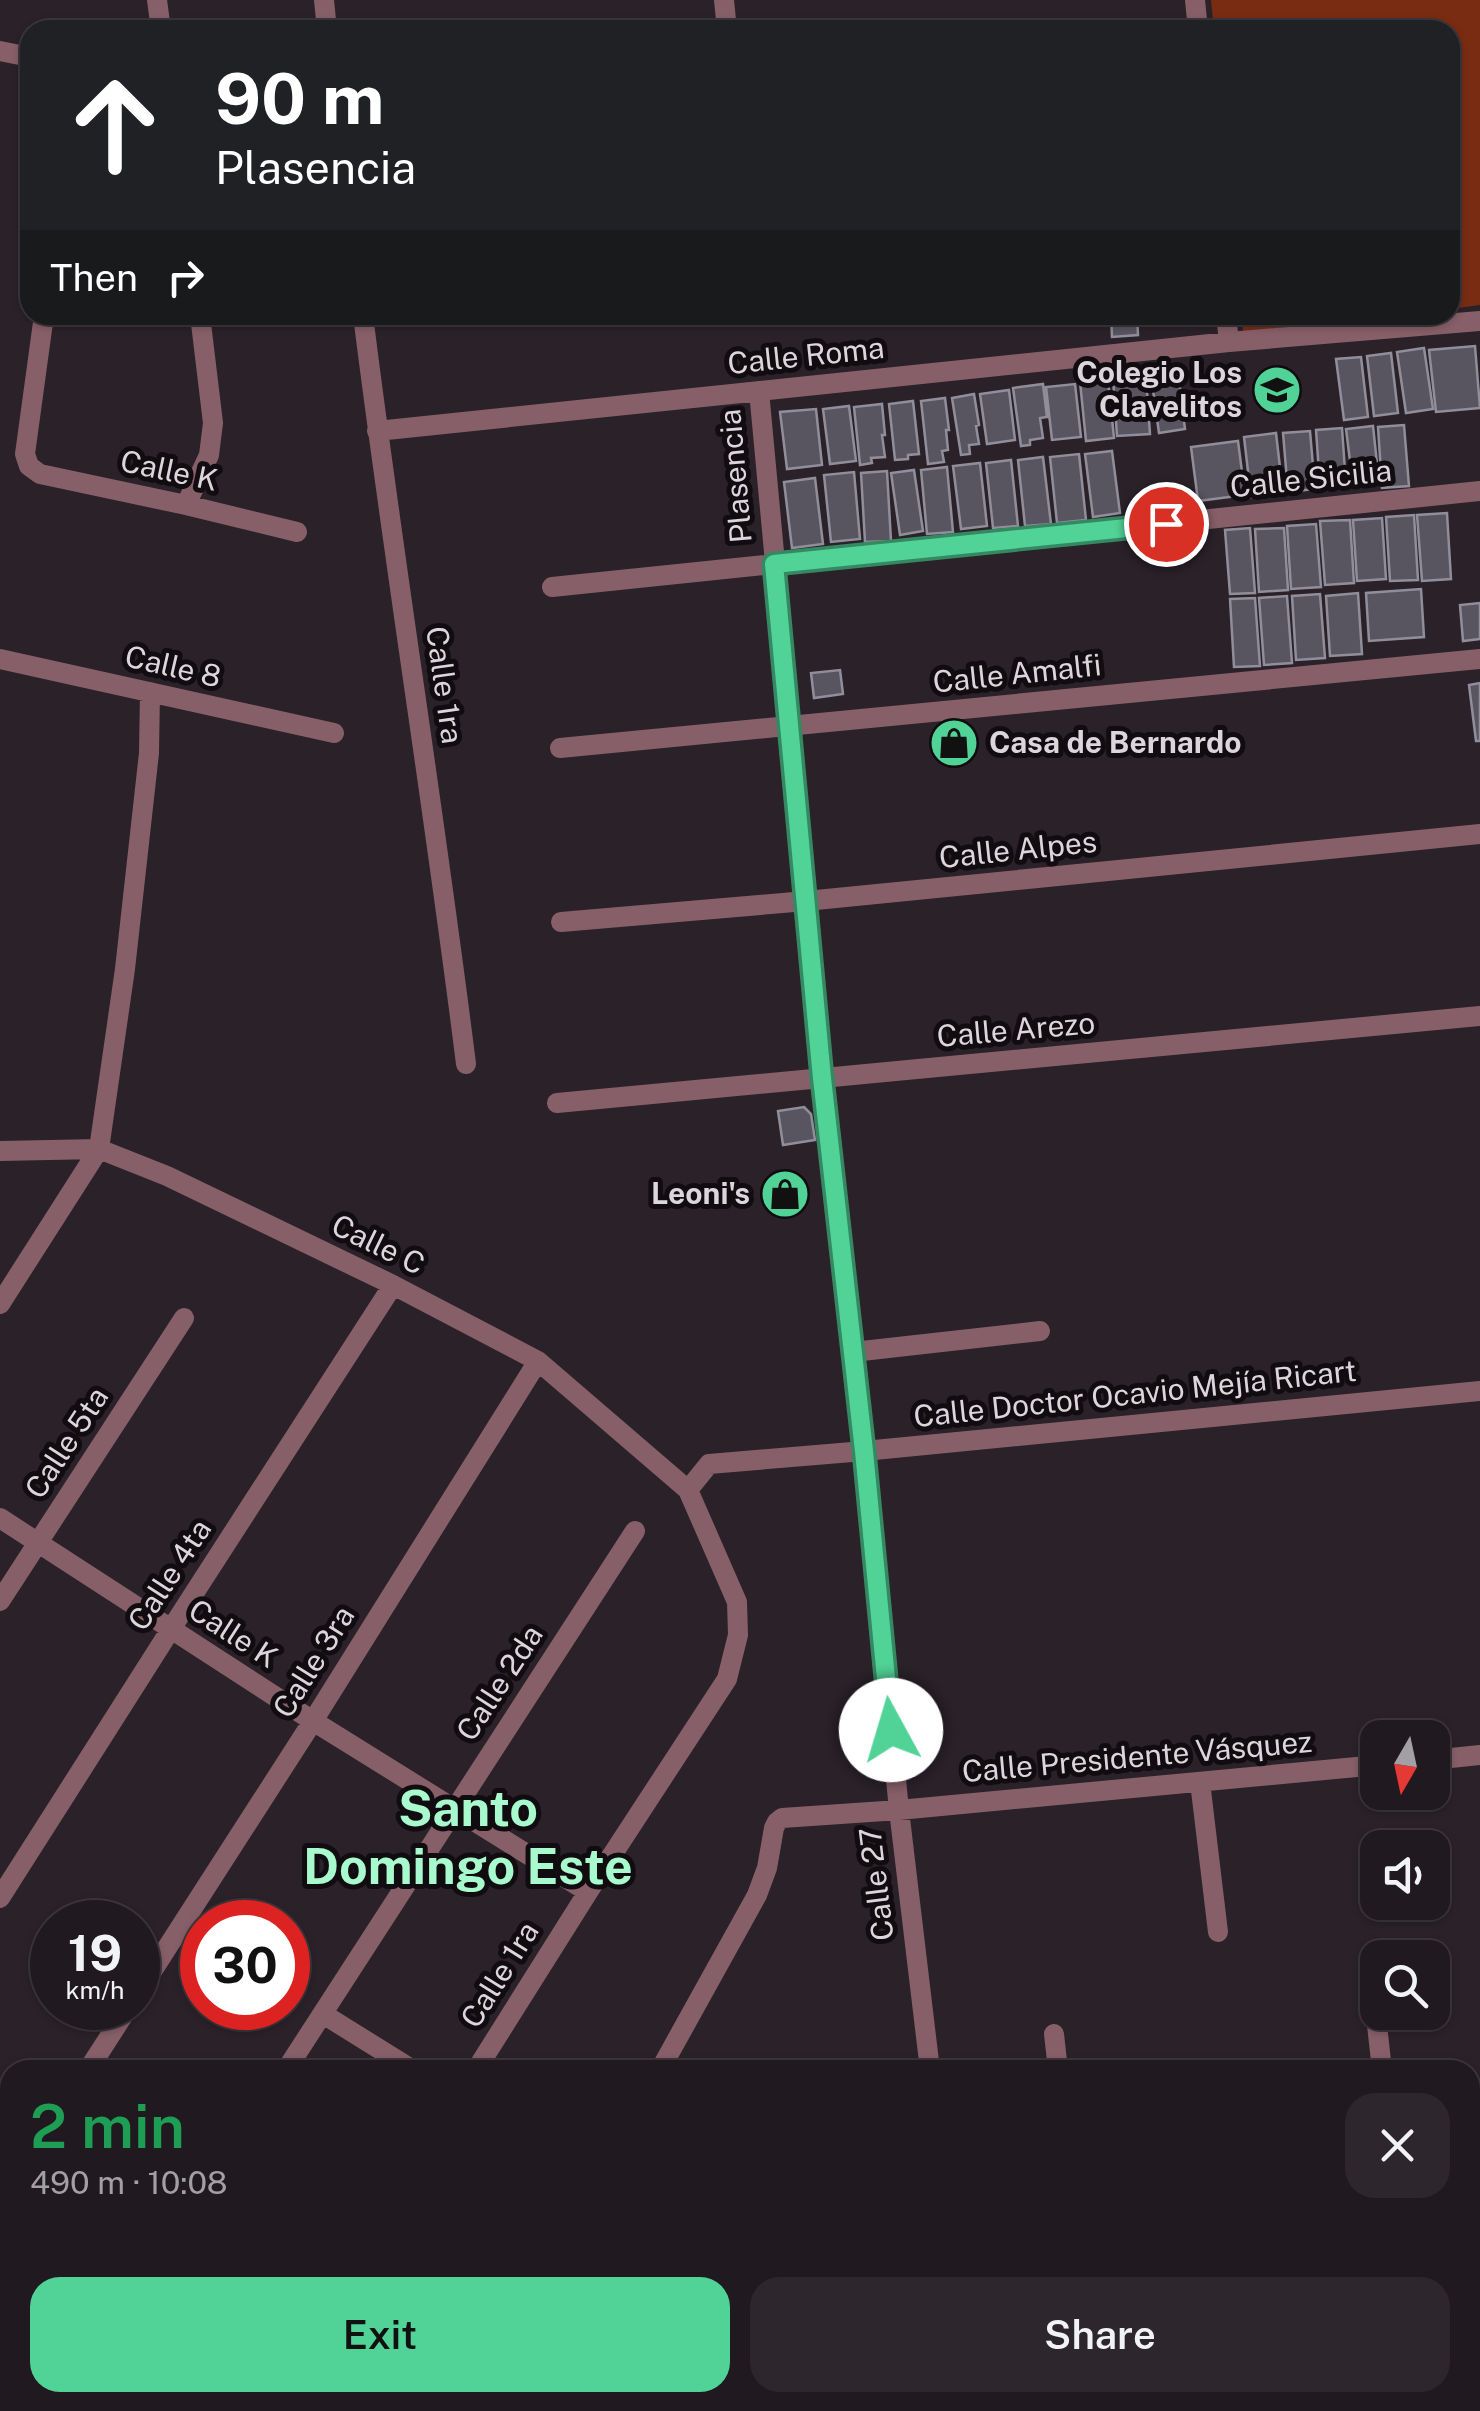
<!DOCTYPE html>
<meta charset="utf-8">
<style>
:root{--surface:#20191f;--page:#2d262c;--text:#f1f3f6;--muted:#a2a0a4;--line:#3d383d;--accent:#51d397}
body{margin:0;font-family:"Public Sans",sans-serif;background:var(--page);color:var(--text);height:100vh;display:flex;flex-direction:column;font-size:38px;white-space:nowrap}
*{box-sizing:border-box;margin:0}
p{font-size:32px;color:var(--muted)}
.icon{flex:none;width:55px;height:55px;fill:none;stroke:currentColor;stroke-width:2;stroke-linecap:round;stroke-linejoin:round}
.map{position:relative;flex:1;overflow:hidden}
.details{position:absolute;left:0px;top:2060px;width:1480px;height:352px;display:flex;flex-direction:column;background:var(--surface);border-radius:30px 30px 0 0;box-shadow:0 2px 8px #0004,0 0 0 2px var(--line)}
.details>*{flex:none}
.hud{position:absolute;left:20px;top:20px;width:1440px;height:305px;border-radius:30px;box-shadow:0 2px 8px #0004,0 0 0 2px var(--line);background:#202124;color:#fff;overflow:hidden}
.needle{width:65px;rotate:189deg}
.controls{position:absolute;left:1360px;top:1720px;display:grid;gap:20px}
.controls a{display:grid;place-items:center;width:90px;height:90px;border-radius:20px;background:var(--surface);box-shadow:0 2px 8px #0004,0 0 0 2px var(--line);font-size:50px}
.speed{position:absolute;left:30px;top:1900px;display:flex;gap:20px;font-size:50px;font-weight:700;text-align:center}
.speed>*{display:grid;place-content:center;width:130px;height:130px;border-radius:50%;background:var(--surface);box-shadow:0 2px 8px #0004,0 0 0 2px var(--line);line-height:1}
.speed small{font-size:25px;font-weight:400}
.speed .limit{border:15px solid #d22;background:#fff;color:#111}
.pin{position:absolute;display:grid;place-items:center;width:85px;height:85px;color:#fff;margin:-42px;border:5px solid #fff;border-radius:50%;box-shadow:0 2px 10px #0007}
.me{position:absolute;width:110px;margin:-55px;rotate:354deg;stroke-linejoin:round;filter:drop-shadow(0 0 8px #0008)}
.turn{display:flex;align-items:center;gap:35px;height:210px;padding:0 30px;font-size:45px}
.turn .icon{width:130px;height:130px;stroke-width:2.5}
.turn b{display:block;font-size:70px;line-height:85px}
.then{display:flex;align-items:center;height:95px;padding:0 30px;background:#0003;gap:20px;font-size:38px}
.round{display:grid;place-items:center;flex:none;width:105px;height:105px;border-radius:30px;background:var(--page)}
.headline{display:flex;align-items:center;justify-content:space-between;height:170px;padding:0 30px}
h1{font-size:60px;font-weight:600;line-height:75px;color:#1e9e55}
.action{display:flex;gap:20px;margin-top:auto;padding:20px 30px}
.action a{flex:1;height:115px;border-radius:30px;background:var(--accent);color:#111;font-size:40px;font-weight:600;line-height:115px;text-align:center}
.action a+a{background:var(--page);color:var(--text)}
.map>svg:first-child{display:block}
</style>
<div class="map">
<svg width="1480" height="2411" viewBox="0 0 1480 2411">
<rect width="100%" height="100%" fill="#2a2129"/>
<path fill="#792c12" d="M1211 0H1480V305L1450 309V30H1214Z
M1242 315H1396L1243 332Z"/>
<path fill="#585560" stroke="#918e9b" stroke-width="2.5" d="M1111 315H1137L1138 335 1112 337Z
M1475 346 1480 408 1436 412 1429 350Z
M1424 348 1433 409 1406 413 1397 352Z
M1391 353 1398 413 1374 416 1367 356Z
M1361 357 1368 417 1344 420 1336 359Z
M1178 372 1185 429 1159 433 1151 376Z
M1146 377 1150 434 1117 436 1113 379Z
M1108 380 1114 438 1086 441 1080 382Z
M1043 384 1047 417 1040 418 1043 438 1030 440V445L1021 446 1013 388Z
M1075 384 1081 437 1052 440 1046 387Z
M1009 390 1015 440 987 444 980 394Z
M974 394 979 425 976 426 979 444 969 445 970 454 961 455 952 398Z
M945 398 949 430H946L948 450 942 451 944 462 928 464 921 401Z
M913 401 919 454 908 455V459L895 460 889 404Z
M882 404 885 435H882L885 457 871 458 872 463 860 465 854 407Z
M849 406 856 461 830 464 823 409Z
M816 409 822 465 787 469 780 412Z
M1404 425 1409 486 1382 488 1378 427Z
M1373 426 1379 482 1353 485 1346 429Z
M1342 428 1346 485 1320 487 1316 430Z
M1310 431 1315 489 1288 492 1283 433Z
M1276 433 1283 493 1251 497 1244 437Z
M1238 441 1245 495 1198 501 1191 447Z
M1112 451 1120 513 1093 517 1085 454Z
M1079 454 1086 520 1057 523 1050 457Z
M1043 457 1051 524 1025 526 1018 460Z
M1011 460 1018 526 993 528 986 463Z
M980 463 987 526 961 529 953 466Z
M947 467 953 532 927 534 921 470Z
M914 470 923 531 900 535 891 473Z
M887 471 891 541 865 542 861 473Z
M854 472 860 539 831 542 824 475Z
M815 478 823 544 792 548 784 482Z
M1447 513 1451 579 1422 581 1417 515Z
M1414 515 1418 580 1390 581 1386 517Z
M1382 518 1386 579 1357 581 1353 520Z
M1350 520 1354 583 1325 585 1320 521Z
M1316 524 1321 587 1291 589 1287 526Z
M1250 528 1255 593 1230 594 1225 530Z
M1284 528 1288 590 1259 592 1255 529Z
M1421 589 1424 637 1369 641 1366 593Z
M1358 593 1362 654 1330 656 1326 596Z
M1320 594 1325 658 1296 660 1292 596Z
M1287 596 1292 663 1264 665 1259 598Z
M1255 598 1260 666 1234 667 1230 599Z
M1480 603V639L1463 641 1460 605Z
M840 670 843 694 814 698 811 673Z
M1480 683V741H1476L1469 685Z
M804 1107 811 1114 815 1140 783 1145 778 1111Z
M801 1179 804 1205 769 1209 766 1183Z"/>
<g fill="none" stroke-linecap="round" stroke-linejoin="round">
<path stroke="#875f68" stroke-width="20" d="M157 0 161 30
M324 0 327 30
M724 0 727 30
M1195 0 1198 30
M0 51 30 57
M44 315 25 454 29 466 40 474 186 505 297 532
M363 315C394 565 435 814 466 1064
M1226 315 1229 342
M759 391 823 1078 864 1451 899 1810 930 2070
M377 431 1229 342 1480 321
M186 505 209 455 213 423 200 315
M552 587 1480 491
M0 659 334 733
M560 748 1480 659
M561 922 806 901 1480 834
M557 1103 1480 1016
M0 1151 99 1149 167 1176 393 1285 538 1361 688 1490 737 1602 738 1635 727 1679 588 1892 476 2070
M0 1304 99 1149 125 969 149 753 150 692
M853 1352 1040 1331
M688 1490 709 1464 864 1451 1480 1391
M0 1518 313 1721 588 1892
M0 1601 184 1318
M1432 1760 1480 1755
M1200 1782 1218 1932
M0 1898 171 1629 393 1285
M1373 1989 1382 2070
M138 1993 313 1721 538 1361
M323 2014 413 2070
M1054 2034 1058 2070
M88 2070 128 2008
M286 2070 635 1531
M660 2070 757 1895 767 1868 774 1828 777 1822 782 1818 899 1810 1378 1765
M1470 2132 1480 2131
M1470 2172 1480 2228
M0 2207 10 2191
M0 2242 10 2248
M249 2402 262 2411
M971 2402 972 2411
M62 2411 67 2402
M463 2411 468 2402"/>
</g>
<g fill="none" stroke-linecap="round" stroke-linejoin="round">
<g stroke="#358962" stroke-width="25">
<path id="route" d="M891 1730 864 1451 822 1078 774 564 1166 524"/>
</g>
<use href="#route" stroke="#51d397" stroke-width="18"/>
</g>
<defs>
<g id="school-disc" transform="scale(2.5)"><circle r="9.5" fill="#51d397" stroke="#100c0f"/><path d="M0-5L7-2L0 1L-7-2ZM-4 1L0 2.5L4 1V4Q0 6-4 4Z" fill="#111"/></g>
<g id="shop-disc" transform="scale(2.5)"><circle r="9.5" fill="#51d397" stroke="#100c0f"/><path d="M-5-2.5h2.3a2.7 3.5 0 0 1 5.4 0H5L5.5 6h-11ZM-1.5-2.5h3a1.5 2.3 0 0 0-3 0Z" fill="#111"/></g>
</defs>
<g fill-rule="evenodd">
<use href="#school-disc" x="1277" y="390"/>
<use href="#shop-disc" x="954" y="743"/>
<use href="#shop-disc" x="785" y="1194"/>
</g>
<g text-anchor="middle" stroke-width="10" stroke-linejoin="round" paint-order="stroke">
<g font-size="30" fill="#dcd6dc" stroke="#100c0f">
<text transform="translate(806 356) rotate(-6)" y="10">Calle Roma</text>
<text transform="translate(169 471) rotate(12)" y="10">Calle K</text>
<text transform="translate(736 476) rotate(-95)" y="10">Plasencia</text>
<text transform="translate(1311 479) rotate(-6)" y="10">Calle Sicilia</text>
<text transform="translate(173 667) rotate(13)" y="10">Calle 8</text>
<text transform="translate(1017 674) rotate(-6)" y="10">Calle Amalfi</text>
<text transform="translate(444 685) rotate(82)" y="10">Calle 1ra</text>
<text transform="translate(1018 850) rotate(-6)" y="10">Calle Alpes</text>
<text transform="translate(1016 1030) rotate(-5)" y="10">Calle Arezo</text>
<text transform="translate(378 1245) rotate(26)" y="10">Calle C</text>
<text transform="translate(1135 1394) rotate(-6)" y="10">Calle Doctor Ocavio Mejía Ricart</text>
<text transform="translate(67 1443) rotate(-57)" y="10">Calle 5ta</text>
<text transform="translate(170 1575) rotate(-57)" y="10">Calle 4ta</text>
<text transform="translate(233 1634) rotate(33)" y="10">Calle K</text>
<text transform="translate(314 1662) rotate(-58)" y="10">Calle 3ra</text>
<text transform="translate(500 1683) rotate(-57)" y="10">Calle 2da</text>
<text transform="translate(1137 1757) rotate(-5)" y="10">Calle Presidente Vásquez</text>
<text transform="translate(877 1884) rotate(-97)" y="10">Calle 27</text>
<text transform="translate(500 1975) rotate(-58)" y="10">Calle 1ra</text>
</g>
<g font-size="30" font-weight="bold" fill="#dcd6dc" stroke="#100c0f" text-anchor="end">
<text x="1242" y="383">Colegio Los<tspan x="1242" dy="34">Clavelitos</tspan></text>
<text x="989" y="753" text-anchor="start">Casa de Bernardo</text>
<text x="750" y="1204">Leoni's</text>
</g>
<g font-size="50" font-weight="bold" fill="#a8f9cd" stroke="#100c0f">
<text x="468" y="1826">Santo<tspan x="468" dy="58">Domingo Este</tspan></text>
</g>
</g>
</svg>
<div class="controls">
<a><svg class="needle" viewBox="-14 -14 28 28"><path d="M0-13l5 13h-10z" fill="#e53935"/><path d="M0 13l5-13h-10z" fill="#a2a0a4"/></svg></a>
<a><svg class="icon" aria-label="sound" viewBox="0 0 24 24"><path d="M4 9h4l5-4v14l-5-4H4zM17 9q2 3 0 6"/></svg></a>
<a><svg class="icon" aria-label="search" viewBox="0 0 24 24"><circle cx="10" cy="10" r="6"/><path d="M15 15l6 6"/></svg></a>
</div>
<div class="speed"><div>19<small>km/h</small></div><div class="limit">30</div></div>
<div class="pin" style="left:1166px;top:524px;background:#d93025"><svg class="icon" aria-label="arrive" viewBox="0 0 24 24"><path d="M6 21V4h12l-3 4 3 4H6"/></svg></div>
<svg class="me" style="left:891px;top:1730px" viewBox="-20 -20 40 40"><circle r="19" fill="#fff"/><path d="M0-13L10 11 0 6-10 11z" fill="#51d397"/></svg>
<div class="hud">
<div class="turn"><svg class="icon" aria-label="ahead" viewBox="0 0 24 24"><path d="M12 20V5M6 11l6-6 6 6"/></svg><div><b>90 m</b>Plasencia</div></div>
<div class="then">Then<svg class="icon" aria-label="right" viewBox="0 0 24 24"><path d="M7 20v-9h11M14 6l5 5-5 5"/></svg></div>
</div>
<section class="details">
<div class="headline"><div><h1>2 min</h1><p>490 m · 10:08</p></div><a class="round"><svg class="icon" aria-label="close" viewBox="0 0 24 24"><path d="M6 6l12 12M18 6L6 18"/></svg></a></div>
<div class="action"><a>Exit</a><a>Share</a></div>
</section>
</div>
